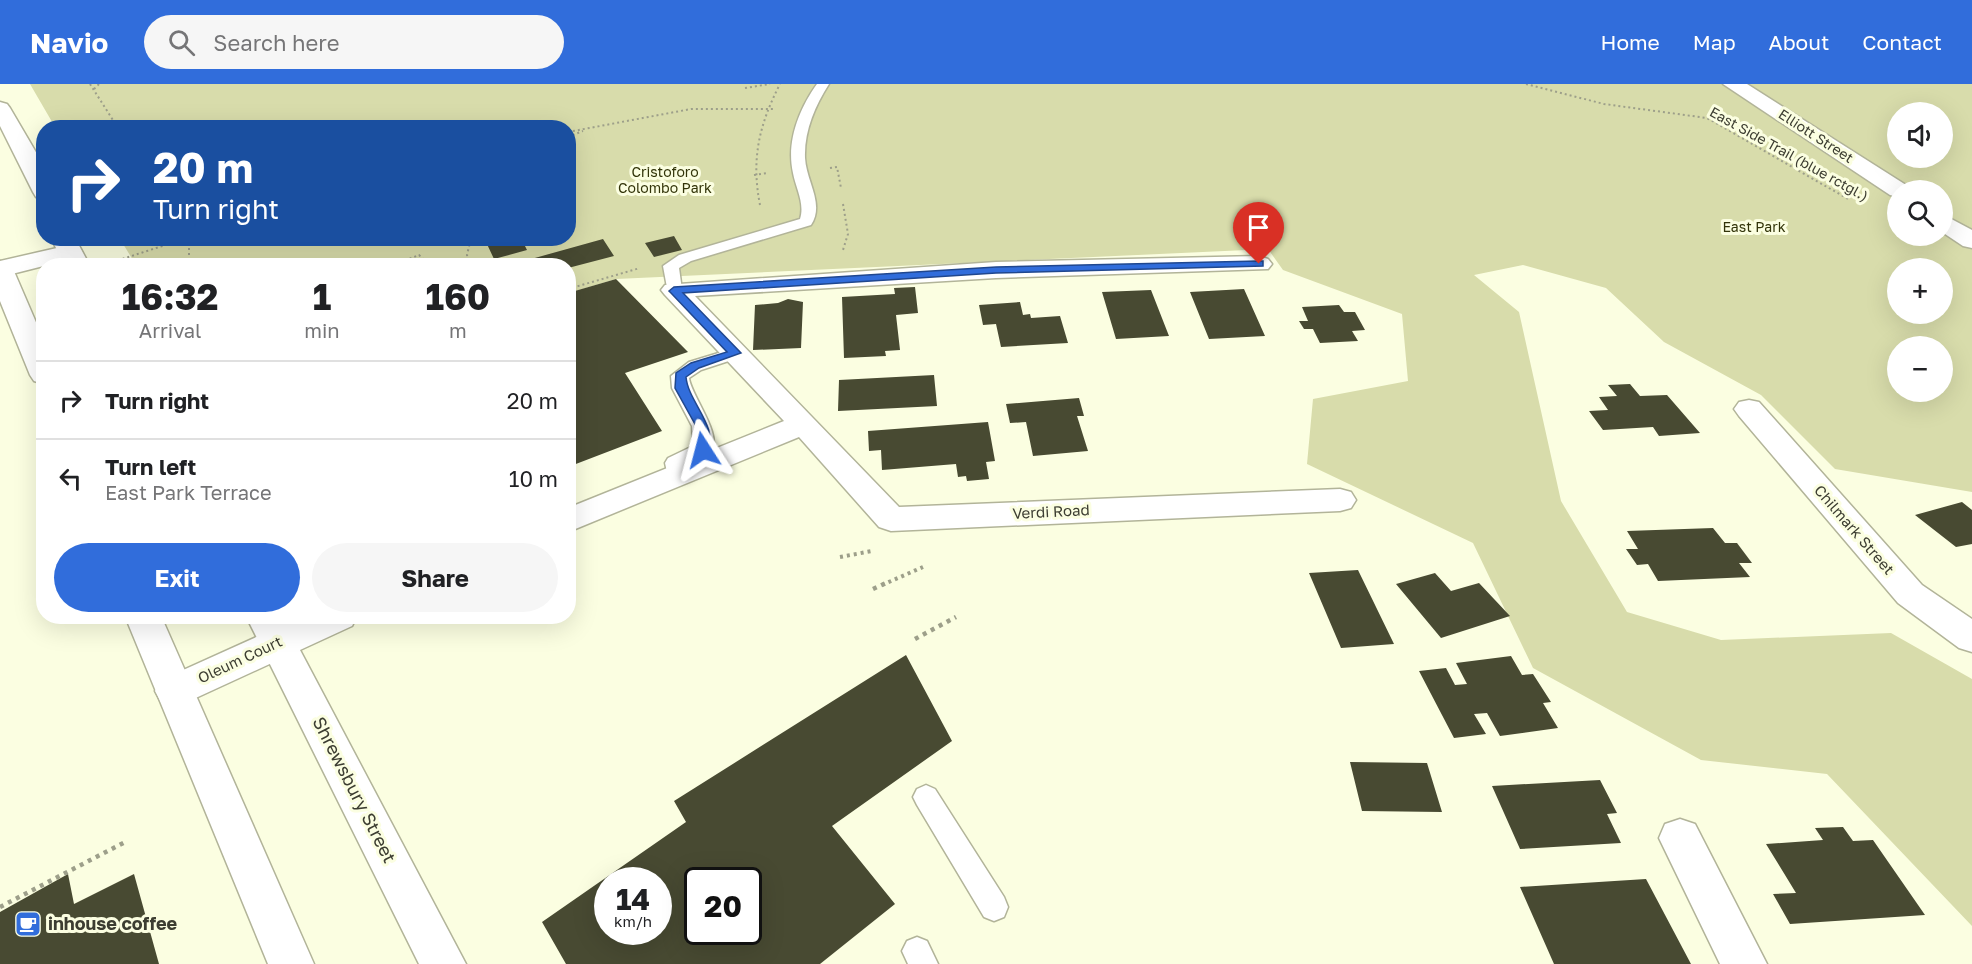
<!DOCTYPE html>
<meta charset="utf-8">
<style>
:root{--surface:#fff;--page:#f6f6f6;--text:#202124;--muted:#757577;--line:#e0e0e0;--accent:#316ddb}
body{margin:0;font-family:"Golos Text",sans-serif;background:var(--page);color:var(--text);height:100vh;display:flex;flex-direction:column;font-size:22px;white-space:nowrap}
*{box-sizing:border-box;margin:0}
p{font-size:20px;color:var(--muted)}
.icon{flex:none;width:33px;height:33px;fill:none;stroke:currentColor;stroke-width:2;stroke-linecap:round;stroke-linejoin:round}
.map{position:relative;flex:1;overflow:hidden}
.sheet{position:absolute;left:36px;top:174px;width:540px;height:366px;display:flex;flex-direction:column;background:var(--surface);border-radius:24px;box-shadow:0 6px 24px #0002}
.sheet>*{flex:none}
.top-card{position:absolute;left:36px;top:36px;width:540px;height:126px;border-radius:24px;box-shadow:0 6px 24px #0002;background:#1a4fa0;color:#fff;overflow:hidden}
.tools{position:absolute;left:1887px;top:18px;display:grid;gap:12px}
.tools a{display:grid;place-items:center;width:66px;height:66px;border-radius:50%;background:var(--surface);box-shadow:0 6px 24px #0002;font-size:30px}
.speed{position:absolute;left:594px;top:783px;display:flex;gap:12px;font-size:30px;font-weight:700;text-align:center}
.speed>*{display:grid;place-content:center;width:78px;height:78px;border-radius:50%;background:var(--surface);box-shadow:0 6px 24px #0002;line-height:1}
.speed small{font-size:15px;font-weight:400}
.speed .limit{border:3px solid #111;border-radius:9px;background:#fff;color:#111}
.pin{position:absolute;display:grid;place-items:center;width:51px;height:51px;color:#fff;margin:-62px -26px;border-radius:50% 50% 50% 0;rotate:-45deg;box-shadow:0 0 6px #0007}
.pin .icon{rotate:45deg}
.me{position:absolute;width:66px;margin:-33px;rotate:351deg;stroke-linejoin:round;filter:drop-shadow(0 0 4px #0008)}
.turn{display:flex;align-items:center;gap:21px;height:126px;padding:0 18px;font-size:27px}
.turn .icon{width:78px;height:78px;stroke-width:2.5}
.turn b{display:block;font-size:42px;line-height:51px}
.eta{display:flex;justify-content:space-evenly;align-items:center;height:102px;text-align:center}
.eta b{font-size:36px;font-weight:700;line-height:42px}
.button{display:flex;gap:12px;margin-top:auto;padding:12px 18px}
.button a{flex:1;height:69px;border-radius:36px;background:var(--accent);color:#fff;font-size:24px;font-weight:700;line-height:69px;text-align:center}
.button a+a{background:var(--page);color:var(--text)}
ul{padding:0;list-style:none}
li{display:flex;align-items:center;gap:18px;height:78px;padding:0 18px;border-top:2px solid var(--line)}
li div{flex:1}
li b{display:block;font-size:22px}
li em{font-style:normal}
header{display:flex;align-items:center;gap:36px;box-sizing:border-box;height:84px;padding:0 30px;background:var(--accent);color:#fff}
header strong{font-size:28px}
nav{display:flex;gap:33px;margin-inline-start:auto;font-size:21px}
.search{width:420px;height:54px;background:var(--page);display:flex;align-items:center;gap:15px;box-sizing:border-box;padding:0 21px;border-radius:33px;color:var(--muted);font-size:22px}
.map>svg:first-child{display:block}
</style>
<header>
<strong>Navio</strong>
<div class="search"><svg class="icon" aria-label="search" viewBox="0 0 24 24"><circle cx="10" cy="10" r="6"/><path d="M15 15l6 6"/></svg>Search here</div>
<nav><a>Home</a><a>Map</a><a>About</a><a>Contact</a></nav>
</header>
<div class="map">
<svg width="1972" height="880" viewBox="0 0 1972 880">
<rect width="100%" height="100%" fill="#fbfee1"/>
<path fill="#d8dcab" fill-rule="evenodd" d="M30 0H1972V408L1835 385 1761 311 1664 258 1606 204 1523 181 1474 191 1519 228 1561 417 1627 528 1721 556 1891 549 1972 595V842L1827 690 1701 676 1533 584 1473 459 1307 380 1313 315 1408 297 1402 230 1283 186 1268 165 616 195 569 209 568 182 136 181 120 155 568 154V44L55 43ZM1898 28H1942V74H1898ZM1898 106H1942V152H1898ZM1898 184H1942V230H1898ZM1898 262H1942V308H1898Z"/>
<path fill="#484a32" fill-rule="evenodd" d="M674 152 682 166 654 173 645 159Z
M502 154H521L527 166 494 175 486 158Z
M603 155 614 172 568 184V182H506Z
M616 195 688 268 625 289 662 347 568 383V209Z
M915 203 918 229 896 231 900 266 885 267 886 272 844 274 842 213 895 210 894 204Z
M1244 205 1265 252 1209 255 1190 208Z
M1151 206 1169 252 1116 255 1102 208Z
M788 215 803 218 801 264 753 266 755 221 778 219Z
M1020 218 1023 231 1030 230 1031 234 1060 232 1068 259 1001 263 996 240 983 241 979 221Z
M1339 221 1344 228H1355L1365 246 1352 247 1358 257 1320 259 1313 245H1304L1299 237H1308L1302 223Z
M934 291 937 322 838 327 839 296Z
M1630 300 1640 312 1667 311 1700 349 1659 352 1653 343 1603 346 1589 327 1608 326 1599 313 1617 312 1608 301Z
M1079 314 1084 332H1077L1088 367 1033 372 1026 338 1010 339 1006 320Z
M988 338 995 377 986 378 989 395 967 397 966 392 958 393 956 380 882 386 881 366 869 367 868 347Z
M1962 418 1972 426V460L1956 463 1915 431Z
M1713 444 1725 459H1737L1752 479H1739L1750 493 1658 497 1648 480 1637 481 1626 465H1638L1627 447Z
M1358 486 1394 560 1341 564 1309 489Z
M1435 489 1451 507 1479 499 1510 532 1441 554 1396 500Z
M906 571 952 657 832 742 895 820 820 880H566L542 838 686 738 674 717ZM608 796H658V848H608ZM698 796H748V848H698Z
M1511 572 1522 591 1533 590 1551 618 1543 619 1558 644 1500 652 1487 629 1474 630 1486 650 1454 654 1419 587 1446 584 1455 601 1467 600 1456 579Z
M1350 678 1427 679 1442 728 1362 727Z
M1600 696 1617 729 1607 730 1621 759 1520 765 1492 702Z
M1843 743 1853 757 1873 756 1925 831 1790 840 1773 810 1796 809 1766 760 1823 756 1815 744Z
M68 790 74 820 134 790 159 880H0V828Z
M1646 795 1691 880H1554L1520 803Z"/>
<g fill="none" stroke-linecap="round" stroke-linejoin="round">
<g stroke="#b2b499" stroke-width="3">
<path id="lane" d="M817 0H829C815 22 804 47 805 74 806 97 825 120 811 141L691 177 679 184 682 206 680 209H668L663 182 679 171 800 135C805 119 796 105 793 89 786 58 799 25 817 0Z
M735 264 741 265 744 269 741 273 701 286 689 294C691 312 725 353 710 369 705 375 693 378 685 382L686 392 683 397H669L665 379 668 374 693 362 692 342 672 304 671 292 689 278Z
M926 701 935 705 1004 813 1008 823 1004 833 994 837 984 833 917 721 913 713 917 705Z
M917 853 927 857 938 880H908L902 867 907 857Z"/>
</g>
<g stroke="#b2b499" stroke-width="3">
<path id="street" d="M1723 0H1747L1906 101 1909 106H1898V113L1890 111Z
M1942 130 1972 146V164L1963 162 1942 148Z
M70 161 79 163 82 168 79 173 0 193V177Z
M1259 172 1268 175 1272 180 1268 185 996 194 695 212 899 423 1340 405 1351 408 1356 416 1351 424 1340 427 891 447 879 443 799 353 568 448V424L784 337 665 211 661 206 665 201 996 178Z
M1749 316 1759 318 1922 501 1972 535V568L1959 564 1898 519 1739 332 1734 325 1739 318Z
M303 532H357L352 542 187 618 174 623 161 618 155 607 161 596Z
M1680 735 1695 740 1767 880H1720L1659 754 1665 740Z"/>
</g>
<g stroke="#b2b499" stroke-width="3">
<path id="primary" d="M0 18 7 20 10 24 44 82V115L36 113 33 108 0 42Z
M51 154H75L90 182H65Z
M0 177 9 180 13 185 44 257V300L34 297 30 291 0 217Z
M125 532H161L314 880H268Z
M246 532H282L466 880H419Z"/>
</g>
<path stroke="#9d9f8a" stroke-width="2" stroke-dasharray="2 3" stroke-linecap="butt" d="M90 0 118 44
M1526 0 1604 20 1707 34 1848 115
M745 4 770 0
M94 5 99 0
M568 48 691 25H775
M568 53 583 47
M830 84 837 83 841 104
M754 91 768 89
M843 120 848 150 843 166
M760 121C751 75 759 41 780 0
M189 154V182
M113 178 187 154
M391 182 419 171 430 182
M469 182 467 171 471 154
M568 205 640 184"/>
<path stroke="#9d9f8a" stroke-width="4" stroke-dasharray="3 4" stroke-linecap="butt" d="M840 473 872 467
M882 501 923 483"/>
<path stroke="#9d9f8a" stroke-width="4.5" stroke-dasharray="4 5" stroke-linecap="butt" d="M873 505 886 499
M915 555 956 533
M0 823 127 757"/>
<use href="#lane" fill="#fff" fill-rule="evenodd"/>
<use href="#street" fill="#fff" fill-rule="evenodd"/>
<use href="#primary" fill="#fff" fill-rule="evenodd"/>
</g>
<path fill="#316ddb" stroke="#20478e" stroke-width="1.5" d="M1259 177H1263V182L996 189 683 209 741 269 699 284 686 293C688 318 719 342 708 369H699L697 366 696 342 675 304 676 289 691 279 727 268 671 209 669 207 674 203 996 183Z"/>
<defs>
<g id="cafe-square" transform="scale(1.35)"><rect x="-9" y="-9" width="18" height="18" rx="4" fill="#316ddb" stroke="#fbfee1"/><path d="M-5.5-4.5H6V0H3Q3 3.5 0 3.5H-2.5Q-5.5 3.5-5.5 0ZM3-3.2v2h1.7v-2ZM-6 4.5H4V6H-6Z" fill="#fff"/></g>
</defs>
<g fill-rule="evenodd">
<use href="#cafe-square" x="28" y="840"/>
</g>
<g text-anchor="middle" stroke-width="6" stroke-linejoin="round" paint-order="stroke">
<g font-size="14" fill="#3c3d31" stroke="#fbfee1">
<text transform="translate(1816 52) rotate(33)" y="5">Elliott Street</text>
<text transform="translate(1789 70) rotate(29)" y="5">East Side Trail (blue rctgl.)</text>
</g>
<g font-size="14" fill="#323409" stroke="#fbfee1">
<text x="665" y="93">Cristoforo<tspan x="665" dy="16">Colombo Park</tspan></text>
<text x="1754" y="148">East Park</text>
</g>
<g font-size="15" fill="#3c3d31" stroke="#fbfee1">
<text transform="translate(1051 428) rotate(-3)" y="5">Verdi Road</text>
<text transform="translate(1854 446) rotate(49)" y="5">Chilmark Street</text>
<text transform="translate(240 576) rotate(-25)" y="5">Oleum Court</text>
</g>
<g font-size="18" fill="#3c3d31" stroke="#fbfee1">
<text transform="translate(354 706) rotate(63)" y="6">Shrewsbury Street</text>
</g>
<g font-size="18" font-weight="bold" fill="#3c3d31" stroke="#fbfee1" text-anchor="start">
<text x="48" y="846">inhouse coffee</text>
</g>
</g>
</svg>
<div class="tools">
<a><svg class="icon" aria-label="sound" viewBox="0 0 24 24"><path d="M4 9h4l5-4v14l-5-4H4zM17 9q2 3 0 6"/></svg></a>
<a><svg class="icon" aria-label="search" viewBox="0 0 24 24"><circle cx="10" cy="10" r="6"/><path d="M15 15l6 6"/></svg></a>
<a>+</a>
<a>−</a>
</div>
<div class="speed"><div>14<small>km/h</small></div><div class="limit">20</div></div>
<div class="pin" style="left:1259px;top:180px;background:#d93025"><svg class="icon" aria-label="arrive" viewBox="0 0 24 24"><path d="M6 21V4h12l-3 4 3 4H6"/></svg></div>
<svg class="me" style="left:703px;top:366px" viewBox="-20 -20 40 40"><path d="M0-17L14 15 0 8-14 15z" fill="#316ddb" stroke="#fff" stroke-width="4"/></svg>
<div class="top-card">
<div class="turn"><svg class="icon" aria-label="right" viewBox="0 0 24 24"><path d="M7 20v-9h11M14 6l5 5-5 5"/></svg><div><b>20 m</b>Turn right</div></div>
</div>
<section class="sheet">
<div class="eta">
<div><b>16:32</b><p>Arrival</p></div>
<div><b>1</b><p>min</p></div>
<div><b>160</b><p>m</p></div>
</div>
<ul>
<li><svg class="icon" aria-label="right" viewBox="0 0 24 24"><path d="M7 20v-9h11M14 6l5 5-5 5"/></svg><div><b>Turn right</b></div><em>20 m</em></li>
<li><svg class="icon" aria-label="left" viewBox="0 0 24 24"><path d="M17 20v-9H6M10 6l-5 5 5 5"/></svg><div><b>Turn left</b><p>East Park Terrace</p></div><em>10 m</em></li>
</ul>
<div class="button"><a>Exit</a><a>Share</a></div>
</section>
</div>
